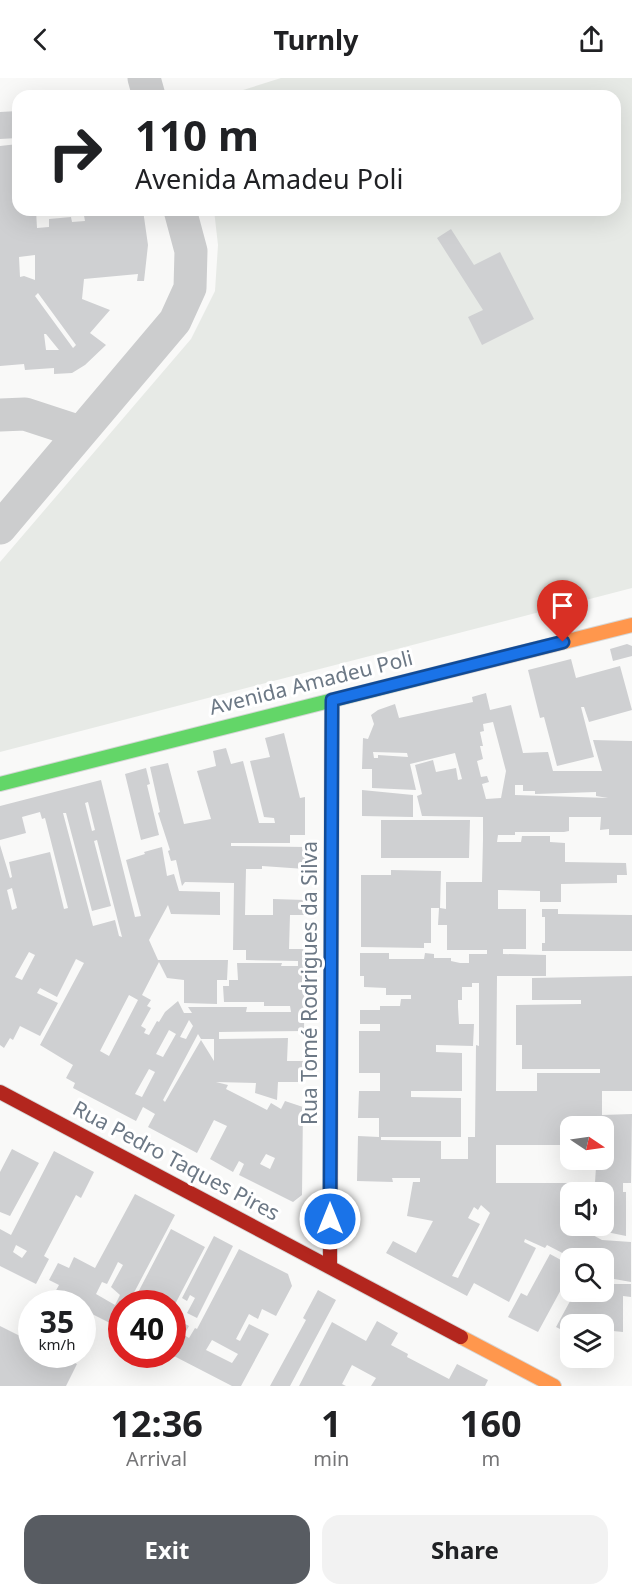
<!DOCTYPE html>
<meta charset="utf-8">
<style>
:root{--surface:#fff;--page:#f2f2f2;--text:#202124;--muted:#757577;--accent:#585c62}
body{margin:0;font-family:"Noto Sans",sans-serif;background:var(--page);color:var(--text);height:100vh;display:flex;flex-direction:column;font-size:22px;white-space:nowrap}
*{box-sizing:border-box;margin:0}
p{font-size:20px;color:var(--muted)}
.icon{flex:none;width:33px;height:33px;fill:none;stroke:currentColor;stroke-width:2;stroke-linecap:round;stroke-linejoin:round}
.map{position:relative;height:1308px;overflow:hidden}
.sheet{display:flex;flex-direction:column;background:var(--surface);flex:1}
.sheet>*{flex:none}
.banner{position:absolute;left:12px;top:12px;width:609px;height:126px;border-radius:18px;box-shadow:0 6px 24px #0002;background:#fff;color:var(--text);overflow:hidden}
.needle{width:39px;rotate:103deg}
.buttons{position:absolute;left:560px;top:1038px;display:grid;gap:12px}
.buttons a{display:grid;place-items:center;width:54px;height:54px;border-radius:12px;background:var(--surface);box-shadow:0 6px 24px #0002;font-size:30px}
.speed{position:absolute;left:18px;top:1212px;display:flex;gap:12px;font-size:30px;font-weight:700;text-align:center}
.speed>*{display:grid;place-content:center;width:78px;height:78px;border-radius:50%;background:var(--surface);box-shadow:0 6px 24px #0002;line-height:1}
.speed small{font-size:15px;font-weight:400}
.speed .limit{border:9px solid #d22;background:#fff;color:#111}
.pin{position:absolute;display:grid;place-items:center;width:51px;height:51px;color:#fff;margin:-62px -26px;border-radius:50% 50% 50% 0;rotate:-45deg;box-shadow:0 0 6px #0007}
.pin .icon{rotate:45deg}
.me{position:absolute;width:66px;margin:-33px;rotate:0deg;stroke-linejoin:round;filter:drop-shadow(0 0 4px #0008)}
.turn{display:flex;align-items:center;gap:21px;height:126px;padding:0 24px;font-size:27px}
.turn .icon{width:78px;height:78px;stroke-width:2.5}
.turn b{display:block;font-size:42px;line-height:51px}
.eta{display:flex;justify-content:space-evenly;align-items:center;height:102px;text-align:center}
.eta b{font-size:36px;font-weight:700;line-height:42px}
.primary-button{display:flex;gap:12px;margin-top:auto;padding:12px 24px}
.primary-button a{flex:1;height:69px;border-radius:18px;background:var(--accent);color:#fff;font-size:24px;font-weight:700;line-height:69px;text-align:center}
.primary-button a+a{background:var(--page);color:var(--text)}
header{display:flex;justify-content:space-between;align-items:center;height:78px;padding:0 24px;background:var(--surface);font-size:27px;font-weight:700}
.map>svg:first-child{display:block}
</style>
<header><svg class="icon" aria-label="back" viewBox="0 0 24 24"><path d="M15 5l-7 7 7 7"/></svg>Turnly<svg class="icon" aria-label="share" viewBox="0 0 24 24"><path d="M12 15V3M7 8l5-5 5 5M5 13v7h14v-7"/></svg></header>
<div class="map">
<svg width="632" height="1308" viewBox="0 0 632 1308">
<rect width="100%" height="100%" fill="#f9f9f8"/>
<path fill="#e7eae6" d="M281 0H632V510L0 674V484L191 261 215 213 218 167 214 132H615V18H224Z"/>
<path fill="#cfd0d2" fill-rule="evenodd" d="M18 33V60L0 61V34Z
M18 66V132H36L37 150 49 149V141L71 139 72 144 85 143 83 132H143L148 167 144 203H137L138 196 84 201 82 221 110 232 90 255 106 267 85 287 72 295 54 296V290L25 292 24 286 0 288V68ZM35 177V202L24 198 20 199 19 179ZM38 215 76 267 73 270 35 218ZM44 256H46L59 272H46Z
M451 151 474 187 500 174 534 241 482 267 468 239 483 232 437 160Z
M627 566 632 568V578L613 583 610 571Z
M571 581 576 600 620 588 632 632 589 644 584 629H581L594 679 557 688 544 639 540 640 528 592Z
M486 615 490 632 511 627 523 675 548 674 553 693H602L593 662 632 663V757H609V751L600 752 601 739H569V753L564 754H515V757H498L497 764H521L522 758H550V764L565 765V784L626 785 627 797H617V805L561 806V824H540V813L498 812V831H526V871H503V876L546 877V898H497L496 1013H537V995H600V991H522V967H516V927L581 926V922H532V900L632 898V1013H602V1037L632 1036 631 1105H623V1114H626V1158L592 1151 588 1148H603V1114H570V1137L566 1142 570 1148H576L602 1162 631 1164V1204L603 1199V1180H572L547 1167 545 1170 525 1161 524 1164 536 1170 509 1224 474 1205 467 1218 386 1175 393 1163 416 1175 433 1143 407 1138 413 1104H420V1100H392L393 1104 357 1103 358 1058 379 1059V1040H358L359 1013H380V995H359V953H380V946H360V932H380V928H400L401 921H411V917H386V910L364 909V898H360V875H389V881H424L425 875 434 876V880H451V883L460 885H469V876H487V872H447V847H438L439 830H431V865H424V870L361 869V797H391V792L441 793 440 830 446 831V804H482L483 761V739L422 738 417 718 422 716 415 687 433 682 436 694 456 690 458 702 462 701 455 675 410 686 416 712 372 710V691H362L363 660 368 661 374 646 371 637 378 632 395 626 399 640 473 624 472 619ZM493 644 506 693 501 720 486 721 482 706 489 704 487 698 481 699 477 683 483 681 480 668H483L480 654 484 653 483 646ZM373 674 407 675 408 679 378 677V680H374ZM515 707H523V713H535V716L596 714V718L608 720 515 717ZM472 905H479V968L476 967 475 1059H468V1081H441V1063L381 1062V1059H461V1020L411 1019V1013H462V975L436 974V967L473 968 474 946H459L458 929V922H462V909H472ZM570 1048H603L605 1089H596L595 1105H496V1067H562V1072H570ZM481 1127 490 1135 458 1200 452 1198 480 1146 468 1140 474 1129 478 1132Z
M284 655 300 720 305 719V757H290V765H231V768L305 769V791L262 788V791H246L245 837H273V821L305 822V837H290L289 871H305L304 953 219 954V961L288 960 287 983H304V1004H278L277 1022 255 1015 256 1005 216 1004 228 1007 226 1011 267 1032 271 1025 281 1031 285 1023 303 1029 302 1117 293 1124 239 1097 244 1086 239 1083 233 1094 210 1081 227 1048 214 1042 197 1075 148 1049 155 1036 143 1029 136 1043 73 1010 75 1005 66 1000 73 987 40 967 84 885 76 881 57 919 40 910 37 915 58 925 40 958 20 948 13 962 10 960 4 970 0 967V767L10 800 12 799 9 784 50 774 64 831 68 830 45 740 42 741 40 734 22 739 26 755 0 762V728L101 702 135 839 141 838 126 782 145 776 144 774 162 769 167 798 174 796 179 813 220 814V837L171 836 168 827 149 862 158 882H228L227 902H217V926L184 925V902L167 900 159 884 142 917 151 922 147 928 151 930 141 948 146 951 144 955 149 957 157 943 159 944 165 934 178 923 184 935H192L188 929H247L246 934H291L290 928H264V924H224L223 908H229V902H238L237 885H282L281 888H298V883L246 882V872H233L234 805 185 804 182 808 176 782 171 783 168 773 170 772 158 735 160 734 150 689 168 685 184 746 206 742 211 741 197 693 216 688 213 673 226 670 231 686 243 683 259 745H275L274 740 264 739 250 683 270 679 265 660ZM88 724 95 752 92 753 85 725ZM63 735H66L92 833 111 828 94 763 97 762 122 859 119 858 115 842 93 848ZM12 810 17 830 12 832 7 812ZM29 874 35 877 22 902 15 899ZM129 917 138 922 109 978 100 973ZM189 942 193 948 186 961 180 959ZM169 952 176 956 163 979 156 976ZM198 956 201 961H214V983L201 962 165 1024 163 1022ZM149 991 155 994 142 1019 135 1016ZM266 1076 275 1080 270 1091 260 1086Z
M146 690 150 706 147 707 159 757 141 762 125 696Z
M362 712 413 717V739L362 738Z
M381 742H470L469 780H381Z
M542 831H558V836L632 837V873H542V865H545V839H542Z
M12 1071 39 1085 10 1138 0 1134V1094Z
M54 1073 94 1094 81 1120 76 1117 44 1178 49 1181 36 1206 0 1188V1151L11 1157ZM16 1167 27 1173 22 1180 13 1174Z
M135 1116 175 1137 128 1226H122V1238L116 1248 82 1231V1226H73L54 1216 59 1207 49 1202 58 1185 69 1190 74 1179 95 1190ZM118 1184 123 1187 111 1209 120 1217 115 1227 96 1216 102 1204 107 1206Z
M171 1151 205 1169 172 1232V1226H132Z
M214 1158 233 1168 197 1240 187 1235 195 1220 190 1217 187 1223 182 1220Z
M239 1171 288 1196 292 1208 276 1238 262 1231 258 1241 249 1236 236 1261 240 1263 249 1246 269 1256 241 1308H232L172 1277V1239L189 1248 184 1257 189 1260 195 1250 197 1251ZM212 1262 238 1276 232 1285 206 1272Z
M550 1176 570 1187V1195L538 1254 508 1239 521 1215 527 1218Z
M603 1206H631V1219L623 1218V1254L603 1252V1246H570V1256L556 1249 575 1214H603Z
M318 1212 336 1222 290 1308H270L306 1242 303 1240Z
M377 1243 398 1255 391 1267 408 1276 407 1279 449 1301 457 1286 488 1302 485 1308H371L376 1300 352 1287 342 1306 346 1308H299L332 1244 366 1263Z
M0 1248 32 1264V1276H57L77 1286 66 1308H0Z"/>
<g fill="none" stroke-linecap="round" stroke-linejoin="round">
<g stroke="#d5d6d6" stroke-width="16">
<path id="fast" d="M0 706 444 594"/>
</g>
<g stroke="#d5d6d6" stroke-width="16">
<path id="slow" d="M444 594 632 547
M331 894 332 622
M461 1259 554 1308"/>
</g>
<g stroke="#d5d6d6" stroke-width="16">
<path id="jam" d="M0 1014 461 1259
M330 1188 331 894"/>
</g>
<path stroke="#cccdce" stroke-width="33" d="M144 0 149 18
M0 337 25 336 80 354
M0 450 175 243 190 210 191 173 180 132"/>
<use href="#fast" stroke="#63d668" stroke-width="14"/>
<use href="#slow" stroke="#ff974d" stroke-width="14"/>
<use href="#jam" stroke="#b3261e" stroke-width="14"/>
</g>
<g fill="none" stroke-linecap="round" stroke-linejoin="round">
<g stroke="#114b97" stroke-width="15">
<path id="route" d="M330 1141 332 622 563 564"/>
</g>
<use href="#route" stroke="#1a73e8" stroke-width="10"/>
</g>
<g text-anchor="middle" stroke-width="6" stroke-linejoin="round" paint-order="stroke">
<g font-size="21" fill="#6c7885" stroke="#fff">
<text transform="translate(311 605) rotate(-14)" y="7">Avenida Amadeu Poli</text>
<text transform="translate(310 905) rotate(-90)" y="7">Rua Tomé Rodrigues da Silva</text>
<text transform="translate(176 1083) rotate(28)" y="7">Rua Pedro Taques Pires</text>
</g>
</g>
</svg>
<div class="buttons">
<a><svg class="needle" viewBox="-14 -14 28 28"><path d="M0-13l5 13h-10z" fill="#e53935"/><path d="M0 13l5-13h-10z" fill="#757577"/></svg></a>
<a><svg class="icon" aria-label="sound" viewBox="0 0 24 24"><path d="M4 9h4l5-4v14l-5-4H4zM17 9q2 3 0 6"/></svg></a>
<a><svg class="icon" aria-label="search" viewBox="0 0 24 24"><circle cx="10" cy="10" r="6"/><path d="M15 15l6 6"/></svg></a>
<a><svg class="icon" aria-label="layers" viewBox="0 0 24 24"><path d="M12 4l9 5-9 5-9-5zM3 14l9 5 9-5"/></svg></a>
</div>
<div class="speed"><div>35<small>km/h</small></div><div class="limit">40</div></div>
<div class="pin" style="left:563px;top:564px;background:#d93025"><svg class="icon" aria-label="arrive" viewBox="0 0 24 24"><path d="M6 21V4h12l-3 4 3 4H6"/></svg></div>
<svg class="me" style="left:330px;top:1141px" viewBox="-20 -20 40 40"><circle r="17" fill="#1a73e8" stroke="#fff" stroke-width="3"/><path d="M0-11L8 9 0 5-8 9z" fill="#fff"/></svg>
<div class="banner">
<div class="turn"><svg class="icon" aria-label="right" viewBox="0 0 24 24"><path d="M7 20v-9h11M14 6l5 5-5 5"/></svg><div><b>110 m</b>Avenida Amadeu Poli</div></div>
</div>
</div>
<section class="sheet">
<div class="eta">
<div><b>12:36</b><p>Arrival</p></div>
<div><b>1</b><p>min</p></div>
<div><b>160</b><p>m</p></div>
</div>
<div class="primary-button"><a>Exit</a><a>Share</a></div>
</section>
